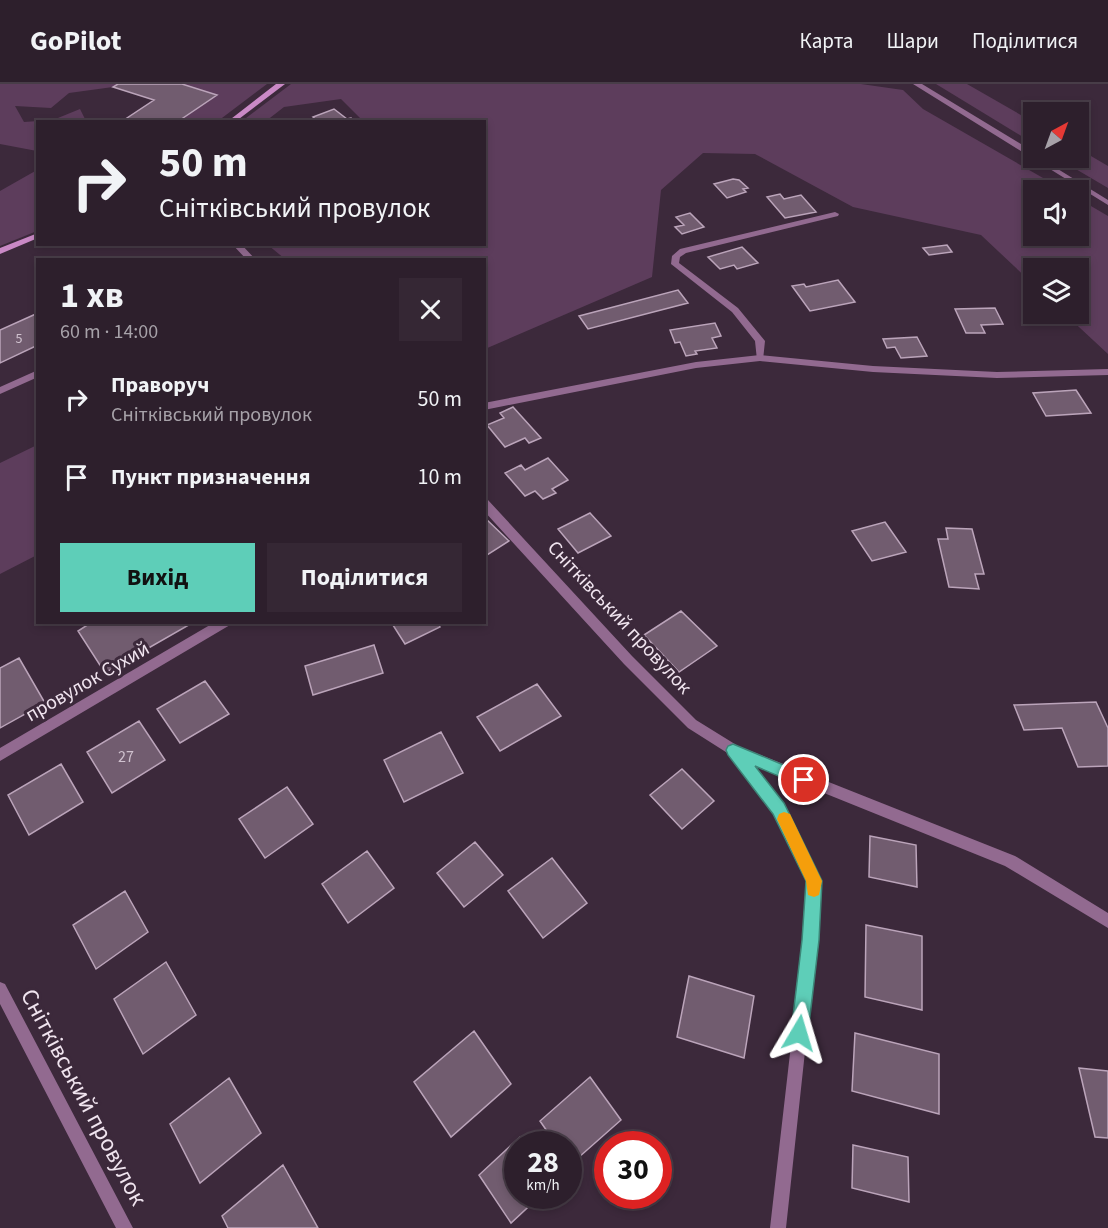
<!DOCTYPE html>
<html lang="uk">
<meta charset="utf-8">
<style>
:root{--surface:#2d1f2c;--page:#352734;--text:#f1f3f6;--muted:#a7a2a9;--line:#483d48;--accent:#5eceb8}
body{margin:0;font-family:"Source Sans 3",sans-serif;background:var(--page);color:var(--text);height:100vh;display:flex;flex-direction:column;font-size:22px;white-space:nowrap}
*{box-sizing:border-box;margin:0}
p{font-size:20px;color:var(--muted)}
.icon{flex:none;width:33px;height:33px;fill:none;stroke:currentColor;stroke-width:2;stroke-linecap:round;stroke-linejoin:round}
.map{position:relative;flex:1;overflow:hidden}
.panel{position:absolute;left:36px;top:174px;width:450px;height:366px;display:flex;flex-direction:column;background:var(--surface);border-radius:0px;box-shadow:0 3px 9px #0003,0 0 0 2px var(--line)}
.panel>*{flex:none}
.hud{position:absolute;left:36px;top:36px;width:450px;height:126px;border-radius:0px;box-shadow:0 3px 9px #0003,0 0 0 2px var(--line);background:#2d1f2c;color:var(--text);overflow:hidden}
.needle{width:39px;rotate:41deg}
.controls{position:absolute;left:1023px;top:18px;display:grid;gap:12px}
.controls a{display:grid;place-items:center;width:66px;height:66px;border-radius:0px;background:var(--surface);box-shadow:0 3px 9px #0003,0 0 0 2px var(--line);font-size:30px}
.speed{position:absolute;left:504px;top:1047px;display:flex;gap:12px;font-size:30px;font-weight:700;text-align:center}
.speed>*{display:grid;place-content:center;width:78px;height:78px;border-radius:50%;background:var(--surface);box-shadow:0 3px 9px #0003,0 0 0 2px var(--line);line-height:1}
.speed small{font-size:15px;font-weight:400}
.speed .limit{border:9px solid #d22;background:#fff;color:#111}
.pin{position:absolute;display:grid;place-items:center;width:51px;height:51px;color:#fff;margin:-26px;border:3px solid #fff;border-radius:50%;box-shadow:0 2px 6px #0007}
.me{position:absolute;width:66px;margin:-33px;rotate:7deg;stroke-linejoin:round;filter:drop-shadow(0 0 4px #0008)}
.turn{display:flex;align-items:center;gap:21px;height:126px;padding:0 24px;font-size:27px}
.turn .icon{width:78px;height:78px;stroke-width:2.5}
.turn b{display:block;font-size:42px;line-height:51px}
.round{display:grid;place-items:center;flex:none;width:63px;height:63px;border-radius:0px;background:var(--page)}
.overview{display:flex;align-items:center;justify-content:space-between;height:102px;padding:0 24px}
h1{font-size:36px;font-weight:700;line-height:45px}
.cta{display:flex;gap:12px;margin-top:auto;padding:12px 24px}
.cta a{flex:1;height:69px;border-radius:0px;background:var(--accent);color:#111;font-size:24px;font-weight:700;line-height:69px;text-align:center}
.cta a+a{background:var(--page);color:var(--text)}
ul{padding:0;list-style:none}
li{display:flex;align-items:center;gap:18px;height:78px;padding:0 24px}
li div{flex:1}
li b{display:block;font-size:22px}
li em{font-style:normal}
header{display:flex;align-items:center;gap:36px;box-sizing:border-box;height:84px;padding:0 30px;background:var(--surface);border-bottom:2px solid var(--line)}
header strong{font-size:28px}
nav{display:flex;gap:33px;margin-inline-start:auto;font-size:21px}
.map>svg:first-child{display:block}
</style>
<header>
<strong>GoPilot</strong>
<nav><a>Карта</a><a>Шари</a><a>Поділитися</a></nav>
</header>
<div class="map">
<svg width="1108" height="1144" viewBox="0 0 1108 1144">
<rect width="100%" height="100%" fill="#3c293b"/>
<path fill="#5d3d5c" d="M0 0H118L113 3 69 9 51 24 15 22 24 38 53 36 80 25 86 37 38 38 37 67 0 60Z
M182 0H267L218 37 177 38 216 11Z
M291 0H861L903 6 923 25 1064 106H1034V152H1078L1079 115 1108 132V270L1065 230H1078V184H1034L1033 200 981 151 853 123 755 70 703 69 661 106 652 193 485 265 484 176 285 175 268 161 484 160V38L363 37 341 15 284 23 266 37H242Z
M936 0H967L1033 38V59Z
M1079 65 1108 82V104L1057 74H1078Z
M37 86V147L0 162V107Z
M37 361V471L0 490V379Z"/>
<path fill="#715c6f" stroke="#bba4ba" stroke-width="1.5" d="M118 0H182L217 11 177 38H121L154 16 113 3Z
M334 25 347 35 351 34 357 38H319L313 33Z
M733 95 739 96 748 104 743 105 746 108 727 114 714 100Z
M780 110 784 115 801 111 816 128 785 134 767 113Z
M690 129 704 143 682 150 675 143 684 141 676 133Z
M947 161 952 168 929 171 923 164Z
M742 163 758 179 737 185 734 181 720 185 708 173Z
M838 196 855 218 810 227 792 202 804 200 806 203Z
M678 206 688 219 588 245 579 232Z
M995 224 1003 240 981 241 985 249H966L955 225Z
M38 229V261L0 279V246Z
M715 239 721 252 712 254 717 264 695 267 697 270 686 272 680 258 675 259 670 246Z
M917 253 927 272 901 274 895 263 887 264 883 255Z
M1076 306 1091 329 1046 332 1033 309Z
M513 323 541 354 529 359 525 354 505 363 487 341 504 334 500 329Z
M548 374 568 396 552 405 556 409 543 415 535 407 525 412 505 389 521 381 525 386Z
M590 429 611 452 578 469 558 445Z
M484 433 509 457 484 473Z
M885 438 906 468 872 477 852 447Z
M946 444 972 445 984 490H975L979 505 949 503 938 455H948Z
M681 527 717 562 679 588 644 551Z
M92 538H194L105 589 78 547Z
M391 538H437L440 543 405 560Z
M374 561 383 589 313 611 305 582Z
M19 574 45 619 0 644V584Z
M205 597 229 630 180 659 157 625Z
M537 600 561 632 500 667 477 633Z
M1096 618 1108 644V682L1078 683 1062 644 1024 646 1014 621Z
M139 637 165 676 112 709 87 668Z
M441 648 463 689 404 718 384 676Z
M61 680 83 718 29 751 8 711Z
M682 685 714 717 682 745 650 711Z
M287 703 313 740 265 774 239 735Z
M870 752 916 761 917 803 869 793Z
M475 758 503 791 464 823 437 789Z
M367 767 394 804 348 839 322 800Z
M552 774 587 819 543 854 508 807Z
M125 807 148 848 96 885 73 841Z
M866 841 922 852V926L865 913Z
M166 878 196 931 143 970 114 915Z
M689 892 754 912 744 974 677 953Z
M474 947 511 1000 451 1053 414 998Z
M855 949 939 970V1030L852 1007Z
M1079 984 1108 987V1054L1095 1053Z
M590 993 621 1036 570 1081 568 1060H556L540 1037Z
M229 994 261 1049 200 1099 170 1040Z
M520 1053 526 1060H518V1112H540L511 1139 479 1091Z
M853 1061 908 1073 909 1118 852 1104Z
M283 1081 318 1144H228L222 1132Z"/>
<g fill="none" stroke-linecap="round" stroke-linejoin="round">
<path fill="#926a90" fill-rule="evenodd" d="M835 128 839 130 838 132 686 169 680 173 679 179 738 224 765 257 763 276H757L755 257 732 228 671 180 672 172 680 165Z
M38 286V293L0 310V303Z"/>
<path fill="#926a90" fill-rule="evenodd" d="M913 0H922L1034 68V74H1040L1108 116V121Z
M232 160H241L256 176H247Z
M760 271 873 282 997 288 1108 285V291L997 294 873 288 760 277 696 284 484 326V319L696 278Z
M484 415 488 416 632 572 696 636 738 662 1015 772 1108 829V844L1005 782 752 680 784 720 821 797 817 856 786 1144H770L803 856 807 797 774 728 729 670 688 644 624 580 484 427Z
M215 538H232L230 541 0 677V664Z
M0 898 5 900 133 1144H116L0 920Z"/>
<path fill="#ca89c6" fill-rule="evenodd" d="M276 0H285L235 38H227Z
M38 149V154L0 170V164Z"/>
</g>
<path fill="#5eceb8" stroke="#3d8678" stroke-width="1.5" d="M733 660 810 692 812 696 810 701 804 703 755 682 784 719 822 797 819 856 808 949 805 955 799 957 793 955 791 949 802 856 806 797 773 730 728 671 726 666 728 662Z"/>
<path fill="#f59e0b" d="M784 728 790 730 822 797 819 811 814 813 808 811 806 797 777 735 779 730Z"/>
<g text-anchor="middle" stroke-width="6" stroke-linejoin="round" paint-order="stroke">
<g font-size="14" fill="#d0c2cf">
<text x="19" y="259">5</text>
</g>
<g font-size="16" fill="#d0c2cf">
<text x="126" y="678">27</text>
</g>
<g font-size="20" fill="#f0e4ef" stroke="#3c293b">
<text transform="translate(620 533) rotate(47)" y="7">Снітківський провулок</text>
<text transform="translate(87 597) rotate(-30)" y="7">провулок Сухий</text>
</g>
<g font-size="24" fill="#f0e4ef" stroke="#3c293b">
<text transform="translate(84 1013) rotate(62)" y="8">Снітківський провулок</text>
</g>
</g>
</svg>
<div class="controls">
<a><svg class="needle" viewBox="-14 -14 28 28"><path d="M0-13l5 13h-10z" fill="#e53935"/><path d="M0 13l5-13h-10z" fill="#a7a2a9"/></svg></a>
<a><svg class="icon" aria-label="sound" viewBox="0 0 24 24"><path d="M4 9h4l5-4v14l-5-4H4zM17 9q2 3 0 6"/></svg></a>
<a><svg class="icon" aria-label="layers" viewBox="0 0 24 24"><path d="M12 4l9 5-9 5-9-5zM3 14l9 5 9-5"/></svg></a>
</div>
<div class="speed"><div>28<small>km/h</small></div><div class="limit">30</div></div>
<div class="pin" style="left:804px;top:696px;background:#d93025"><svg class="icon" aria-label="arrive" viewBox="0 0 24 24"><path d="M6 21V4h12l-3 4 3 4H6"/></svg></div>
<svg class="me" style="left:799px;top:949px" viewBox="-20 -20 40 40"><path d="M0-17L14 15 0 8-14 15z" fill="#5eceb8" stroke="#fff" stroke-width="4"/></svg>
<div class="hud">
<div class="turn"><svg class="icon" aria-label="right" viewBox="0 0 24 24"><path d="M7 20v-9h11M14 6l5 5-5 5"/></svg><div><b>50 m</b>Снітківський провулок</div></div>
</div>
<section class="panel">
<div class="overview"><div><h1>1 хв</h1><p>60 m · 14:00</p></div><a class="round"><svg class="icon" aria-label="close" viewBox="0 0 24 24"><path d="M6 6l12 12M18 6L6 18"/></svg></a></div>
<ul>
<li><svg class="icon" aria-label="right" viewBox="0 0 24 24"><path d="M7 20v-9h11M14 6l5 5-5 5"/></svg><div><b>Праворуч</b><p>Снітківський провулок</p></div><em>50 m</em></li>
<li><svg class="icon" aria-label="arrive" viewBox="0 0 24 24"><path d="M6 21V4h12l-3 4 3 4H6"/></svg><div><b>Пункт призначення</b></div><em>10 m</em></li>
</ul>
<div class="cta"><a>Вихід</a><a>Поділитися</a></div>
</section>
</div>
